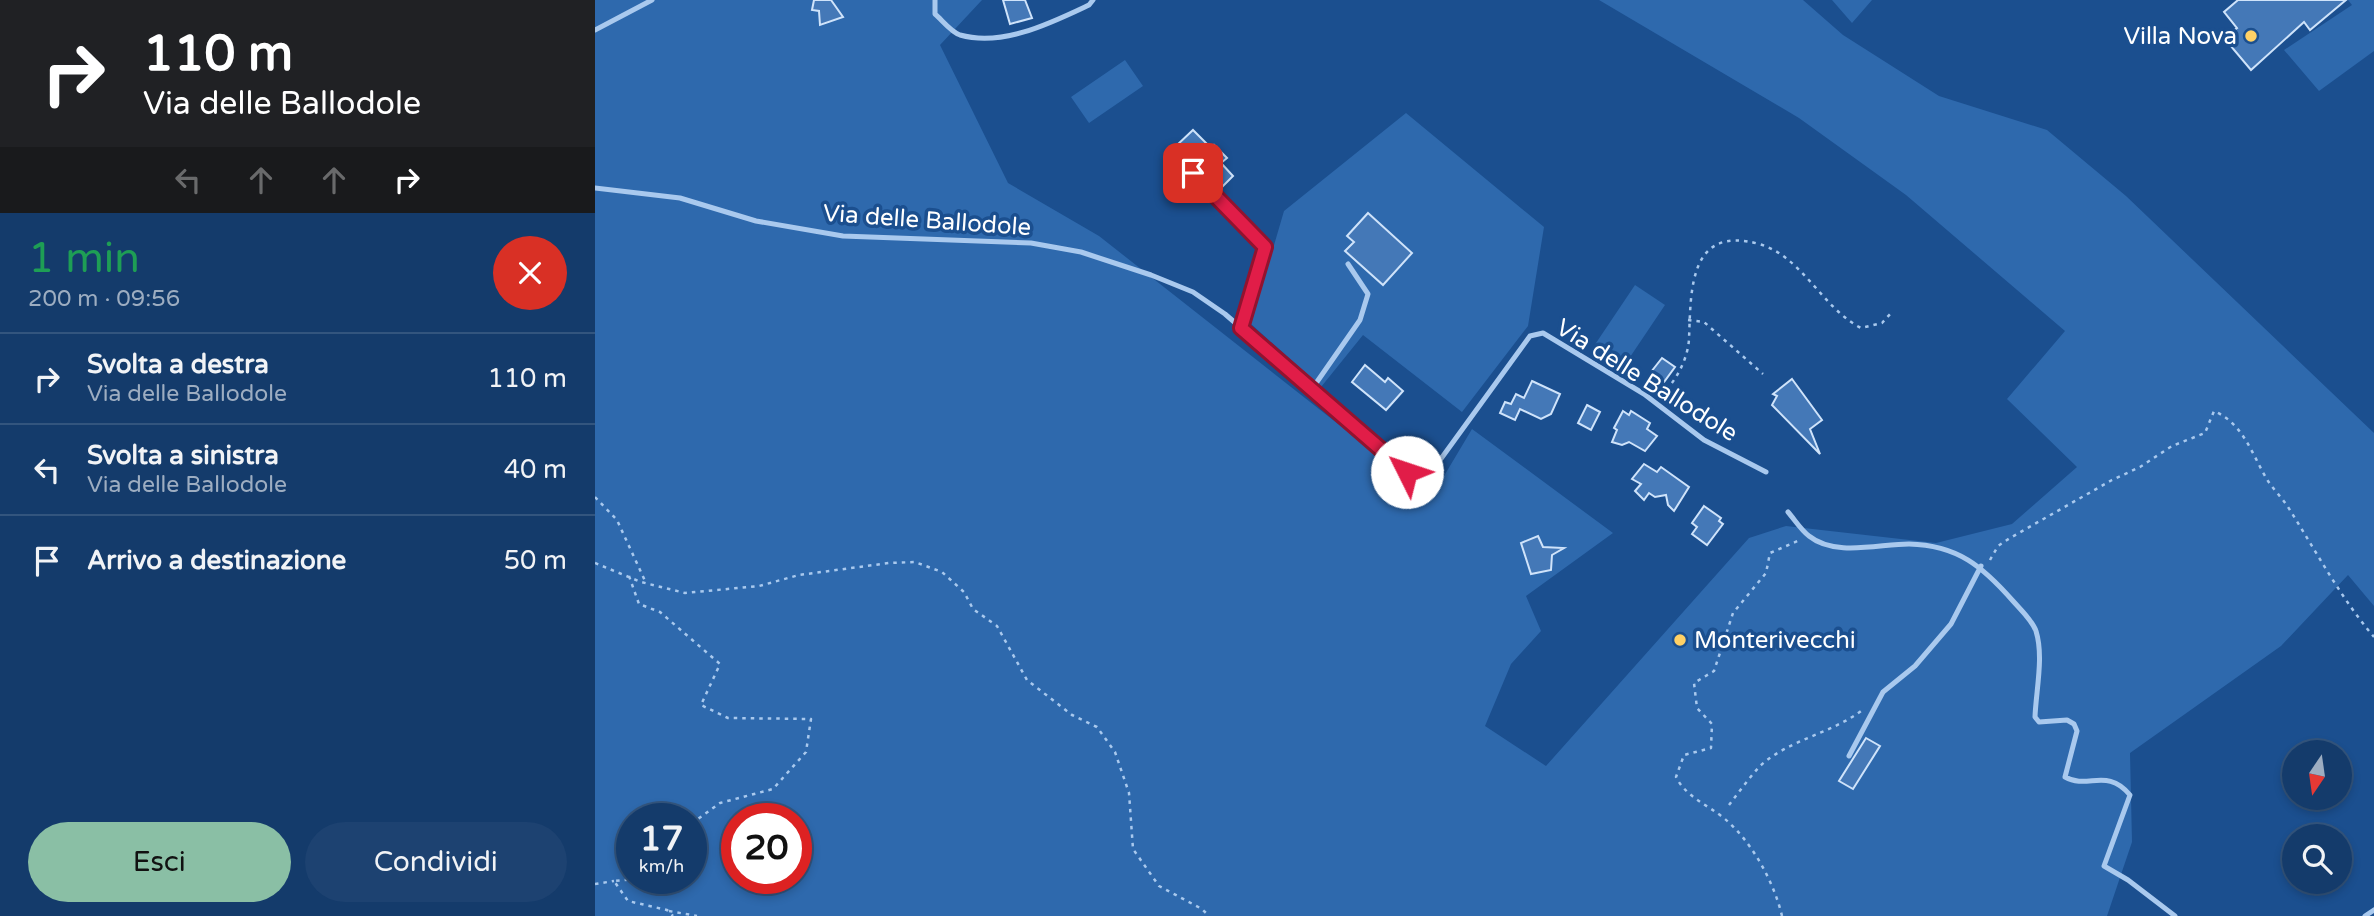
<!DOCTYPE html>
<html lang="it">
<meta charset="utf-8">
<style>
:root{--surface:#143b6b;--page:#1d4271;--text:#f1f3f6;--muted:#9dadc1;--line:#33557e;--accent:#8abfa5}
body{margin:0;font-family:"Varela Round",sans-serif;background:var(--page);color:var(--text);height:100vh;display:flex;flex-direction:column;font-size:26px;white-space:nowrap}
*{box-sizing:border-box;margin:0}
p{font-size:23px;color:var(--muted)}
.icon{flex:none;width:38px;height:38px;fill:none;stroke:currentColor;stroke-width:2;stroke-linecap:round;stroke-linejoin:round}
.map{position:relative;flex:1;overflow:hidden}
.drawer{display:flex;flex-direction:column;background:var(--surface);width:595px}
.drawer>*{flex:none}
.hud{background:#202124;color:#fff;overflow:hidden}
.needle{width:46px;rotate:193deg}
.controls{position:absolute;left:1687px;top:740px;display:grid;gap:14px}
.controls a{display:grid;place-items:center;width:70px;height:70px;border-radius:50%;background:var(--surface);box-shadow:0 4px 10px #0003,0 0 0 2px var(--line);font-size:35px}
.speed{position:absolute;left:21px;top:803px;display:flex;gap:14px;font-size:35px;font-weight:700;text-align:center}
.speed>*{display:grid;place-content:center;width:91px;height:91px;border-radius:50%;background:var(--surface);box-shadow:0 4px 10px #0003,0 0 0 2px var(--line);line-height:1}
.speed small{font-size:18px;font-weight:400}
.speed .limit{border:10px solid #d22;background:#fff;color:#111}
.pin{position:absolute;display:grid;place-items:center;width:60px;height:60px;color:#fff;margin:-30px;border-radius:14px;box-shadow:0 4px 10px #0006}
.me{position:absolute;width:77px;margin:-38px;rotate:311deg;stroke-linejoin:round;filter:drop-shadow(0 0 5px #0008)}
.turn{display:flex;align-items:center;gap:24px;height:147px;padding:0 28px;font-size:32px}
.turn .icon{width:91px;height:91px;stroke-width:2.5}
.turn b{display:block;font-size:49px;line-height:60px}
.lanes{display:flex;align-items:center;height:66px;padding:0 28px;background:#0003;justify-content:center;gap:35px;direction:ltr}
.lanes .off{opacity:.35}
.round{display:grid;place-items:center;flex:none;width:74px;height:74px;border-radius:37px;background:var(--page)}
.overview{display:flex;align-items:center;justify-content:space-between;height:119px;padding:0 28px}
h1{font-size:42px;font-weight:600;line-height:52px;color:#1e9e55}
.primary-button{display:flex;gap:14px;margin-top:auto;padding:14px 28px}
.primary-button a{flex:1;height:80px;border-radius:42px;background:var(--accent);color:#111;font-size:28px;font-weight:600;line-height:80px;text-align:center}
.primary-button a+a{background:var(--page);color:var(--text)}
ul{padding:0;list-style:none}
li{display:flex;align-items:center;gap:21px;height:91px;padding:0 28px;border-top:2px solid var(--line)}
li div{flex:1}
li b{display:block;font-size:26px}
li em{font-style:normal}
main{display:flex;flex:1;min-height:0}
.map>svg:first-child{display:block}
</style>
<main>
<section class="drawer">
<div class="hud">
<div class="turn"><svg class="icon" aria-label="right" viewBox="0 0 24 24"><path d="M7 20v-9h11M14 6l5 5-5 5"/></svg><div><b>110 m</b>Via delle Ballodole</div></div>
<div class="lanes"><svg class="icon off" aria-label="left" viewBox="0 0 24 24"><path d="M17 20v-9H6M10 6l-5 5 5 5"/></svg><svg class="icon off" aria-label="ahead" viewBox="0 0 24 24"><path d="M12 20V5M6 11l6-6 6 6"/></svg><svg class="icon off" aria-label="ahead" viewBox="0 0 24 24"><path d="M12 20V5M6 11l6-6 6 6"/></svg><svg class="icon" aria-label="right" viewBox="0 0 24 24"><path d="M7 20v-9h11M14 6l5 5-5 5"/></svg></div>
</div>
<div class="overview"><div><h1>1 min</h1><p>200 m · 09:56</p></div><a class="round" style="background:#d93025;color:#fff"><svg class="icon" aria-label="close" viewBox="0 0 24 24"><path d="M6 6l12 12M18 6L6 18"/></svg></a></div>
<ul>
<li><svg class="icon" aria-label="right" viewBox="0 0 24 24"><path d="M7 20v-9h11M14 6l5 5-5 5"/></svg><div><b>Svolta a destra</b><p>Via delle Ballodole</p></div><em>110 m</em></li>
<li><svg class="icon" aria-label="left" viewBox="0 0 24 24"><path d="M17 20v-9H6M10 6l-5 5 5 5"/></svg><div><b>Svolta a sinistra</b><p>Via delle Ballodole</p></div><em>40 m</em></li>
<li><svg class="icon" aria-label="arrive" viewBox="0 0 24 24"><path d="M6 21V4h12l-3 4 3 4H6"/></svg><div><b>Arrivo a destinazione</b></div><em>50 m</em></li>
</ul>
<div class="primary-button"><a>Esci</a><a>Condividi</a></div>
</section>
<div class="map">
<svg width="1779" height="916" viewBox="0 0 1779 916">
<rect width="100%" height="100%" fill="#1b4f8f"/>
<path fill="#2e69ad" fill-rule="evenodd" d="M0 0H387L345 45 413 183 504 236 822 486 849 476 877 429 1018 533 931 596 946 631 916 664 890 726 951 766 1154 538 1191 526 1341 543 1417 524 1482 467 1412 399 1470 331 1311 195 1204 118 1004 0H1208L1248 35 1344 96 1452 130 1531 196 1779 433V606L1753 575 1686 646 1535 753 1537 842 1512 916H0ZM37 819H96V878H37ZM142 819H201V878H142Z
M1237 0H1277L1257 23Z
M1753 0H1779V51L1724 91 1689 50 1757 5Z
M530 60 548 86 494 123 476 97Z
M811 113 949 227 933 326 867 412 768 335 726 387 656 324 689 211Z
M1040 285 1070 305 1029 366 999 346Z"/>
<path fill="#4478b7" stroke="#cfe3fa" stroke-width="2" d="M219 0H236L248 17 225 25 224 11 217 10Z
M408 0H430L437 18 415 24Z
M1643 0H1751L1715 30 1709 22 1656 70 1629 38 1642 28 1629 12Z
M598 130 616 148 619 145 632 158 626 163 638 176 624 190 581 146Z
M773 213 817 253 788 285 750 251 759 242 752 236Z
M1067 358 1080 367 1069 382 1056 372Z
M770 365 790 382 793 378 808 391 791 410 757 382Z
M1197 379 1227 420 1215 429 1225 454 1177 405 1182 396 1178 394Z
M937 381 965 394 956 414 946 419 925 409 920 420 905 413 910 402 916 404 921 394 929 398Z
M992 405 1005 412 996 430 983 423Z
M1028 411 1034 415 1036 411 1055 423 1052 429 1062 436 1050 451 1034 442 1027 445 1017 442 1022 430 1019 428Z
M1049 464 1062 472 1066 467 1094 487 1079 511 1073 505 1071 495 1060 497 1054 493 1049 500 1040 491 1046 484 1037 479Z
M1109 506 1126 518 1124 521 1128 524 1112 545 1097 534 1102 527 1097 523Z
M943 536 948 547 969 548 957 555 956 570 936 574 926 543Z
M1271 738 1285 746 1258 789 1244 781Z"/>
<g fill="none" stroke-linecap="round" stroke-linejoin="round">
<path stroke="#a9c9ee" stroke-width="2.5" stroke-dasharray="3.5 5" stroke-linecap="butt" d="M1093 320 1109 322 1168 374
M1065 395C1081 383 1093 358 1094 339 1096 292 1093 224 1164 244 1207 256 1227 308 1266 328L1287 323 1297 312
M0 497 22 520 51 583
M1395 560 1403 546 1415 538 1517 480 1545 467 1577 446 1610 433 1619 411C1649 424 1657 455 1673 481 1679 490 1687 498 1693 507 1721 551 1745 597 1779 637
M0 563 46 582 90 593 164 586 204 575 294 563 320 562 347 572 369 592 378 609 402 626 432 680 477 715 502 727 520 752 534 793 538 849 564 886 607 909 614 916
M34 576 44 604 65 612 125 664 106 705 133 718 216 719 211 752 178 789 125 803 96 824
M1134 805C1144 792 1154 778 1165 766 1193 740 1235 734 1266 711
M50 878 19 881 33 901 72 910 78 916
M0 884 19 881
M74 911 102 916
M1187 916C1179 882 1157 842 1130 819 1112 804 1092 798 1081 777L1089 755 1116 748 1117 724 1102 708 1099 683 1119 671 1138 613 1171 573 1175 553 1205 540"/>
<path stroke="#a9c9ee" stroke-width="5" d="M340 0V14C347 20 356 32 365 35 408 47 456 23 494 5L498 0
M0 30 57 0
M580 155 670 247 646 328
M0 188 85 198 161 221 248 236 436 243 486 252 556 275 598 292 630 314 812 472 825 473 840 467 935 336 948 333 1049 394 1109 440 1171 472
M717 389 765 320 773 294 753 264
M1193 512C1200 520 1206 530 1214 536 1240 557 1284 544 1314 544 1363 545 1388 567 1418 601 1426 610 1437 620 1441 631 1449 657 1441 690 1440 717L1444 722 1472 720 1479 724 1482 731 1470 777C1493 790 1512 767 1535 795L1509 866 1533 880 1580 916
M1254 756 1288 692 1320 666 1356 624 1386 566
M1770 916 1779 910"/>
</g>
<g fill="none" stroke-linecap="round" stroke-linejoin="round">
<g stroke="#92132f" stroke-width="18">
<path id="route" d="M598 173 670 247 646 328 812 472"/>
</g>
<use href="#route" stroke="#e11d48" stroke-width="12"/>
</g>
<g fill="#ffd166" stroke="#1b4f8f" stroke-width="2.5">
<circle cx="1656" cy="36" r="7"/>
<circle cx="1085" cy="640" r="7"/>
</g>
<g text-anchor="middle" stroke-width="7" stroke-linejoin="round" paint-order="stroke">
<g font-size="24" fill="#fff" stroke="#1b4f8f" text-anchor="end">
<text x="1642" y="44">Villa Nova</text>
<text x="1099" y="648" text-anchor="start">Monterivecchi</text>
</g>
<g font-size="24" fill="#fff" stroke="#1b4f8f">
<text transform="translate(332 220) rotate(4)" y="8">Via delle Ballodole</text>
<text transform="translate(1052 380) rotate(32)" y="8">Via delle Ballodole</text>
</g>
</g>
</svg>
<div class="controls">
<a><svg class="needle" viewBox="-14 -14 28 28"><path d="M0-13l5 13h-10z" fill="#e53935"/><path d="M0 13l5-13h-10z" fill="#9dadc1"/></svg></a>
<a><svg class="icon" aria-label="search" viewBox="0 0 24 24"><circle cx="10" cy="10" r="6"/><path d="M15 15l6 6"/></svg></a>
</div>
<div class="speed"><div>17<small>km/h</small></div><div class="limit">20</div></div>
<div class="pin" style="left:598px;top:173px;background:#d93025"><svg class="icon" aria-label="arrive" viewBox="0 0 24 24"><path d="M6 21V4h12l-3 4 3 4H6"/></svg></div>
<svg class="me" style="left:812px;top:472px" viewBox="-20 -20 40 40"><circle r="19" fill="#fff"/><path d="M0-13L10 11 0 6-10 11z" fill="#e11d48"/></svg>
</div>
</main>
